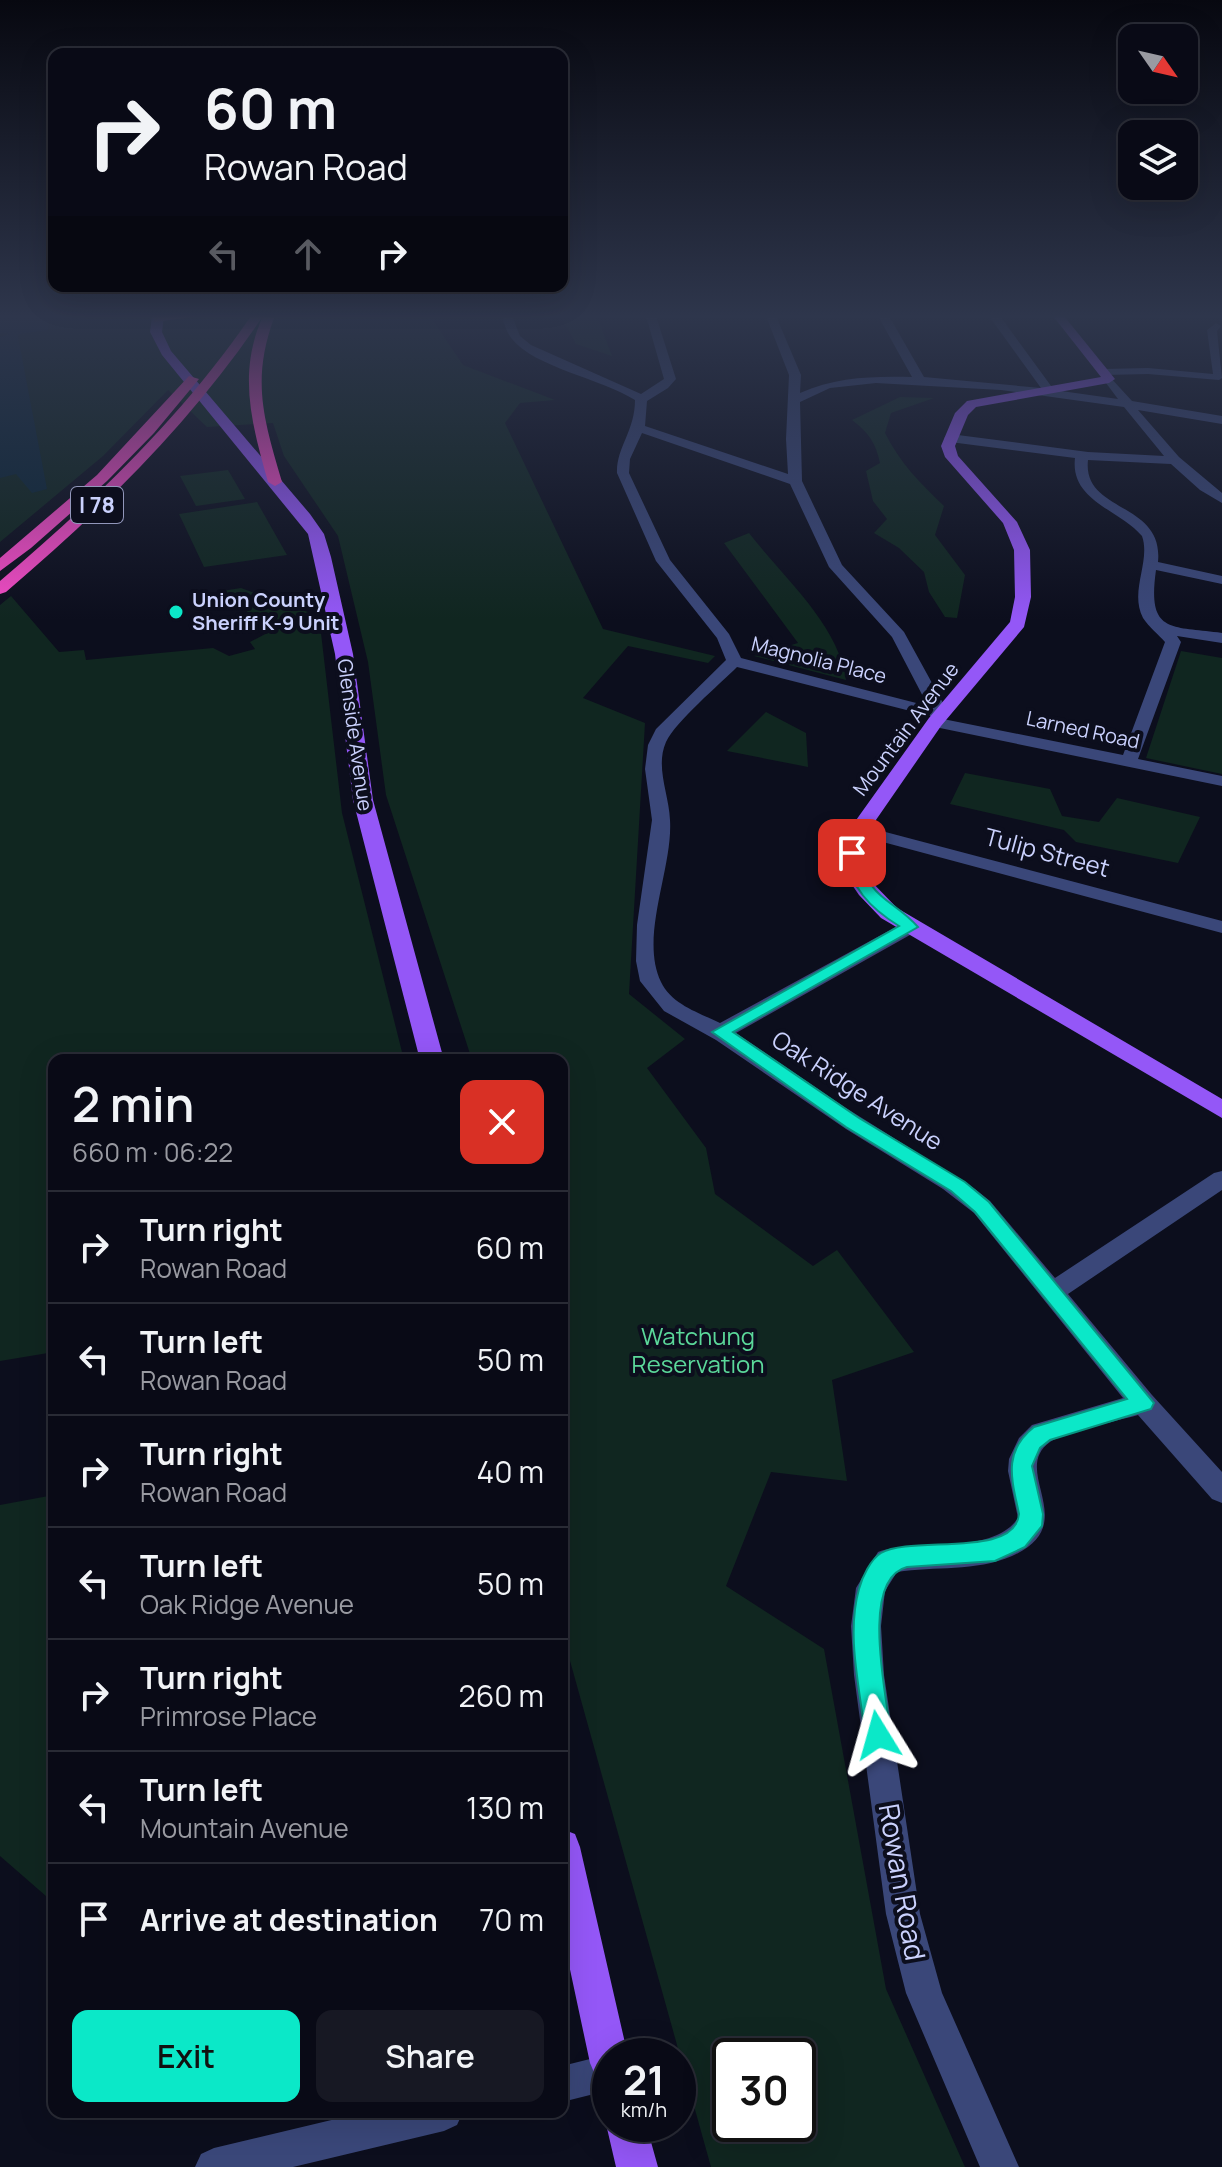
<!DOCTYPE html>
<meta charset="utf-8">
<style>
:root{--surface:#090a16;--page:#171823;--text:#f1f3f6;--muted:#999aa1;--line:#292b35;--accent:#0be8c8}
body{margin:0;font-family:Manrope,sans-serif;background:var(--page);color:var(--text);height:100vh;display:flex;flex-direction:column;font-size:30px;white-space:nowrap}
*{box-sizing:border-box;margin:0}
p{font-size:26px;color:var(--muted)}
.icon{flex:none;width:44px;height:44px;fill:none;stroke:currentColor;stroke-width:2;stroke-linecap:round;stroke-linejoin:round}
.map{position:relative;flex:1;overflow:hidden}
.details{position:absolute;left:48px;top:1054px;width:520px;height:1064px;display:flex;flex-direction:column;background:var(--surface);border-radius:16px;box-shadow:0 8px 32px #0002,0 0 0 2px var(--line)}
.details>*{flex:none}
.hud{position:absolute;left:48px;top:48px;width:520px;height:244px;border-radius:16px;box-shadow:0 8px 32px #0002,0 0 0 2px var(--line);background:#090a16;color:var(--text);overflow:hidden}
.needle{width:52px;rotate:124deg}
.buttons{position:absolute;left:1118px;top:24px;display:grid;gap:16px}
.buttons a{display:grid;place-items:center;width:80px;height:80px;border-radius:16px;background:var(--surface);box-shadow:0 8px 32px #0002,0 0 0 2px var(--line);font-size:40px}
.speed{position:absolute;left:592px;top:2038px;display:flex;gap:16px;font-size:40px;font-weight:700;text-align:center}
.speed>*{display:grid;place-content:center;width:104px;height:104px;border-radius:50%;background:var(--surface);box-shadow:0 8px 32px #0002,0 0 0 2px var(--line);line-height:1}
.speed small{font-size:20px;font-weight:400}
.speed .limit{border:4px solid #111;border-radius:12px;background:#fff;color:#111}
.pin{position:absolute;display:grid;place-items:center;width:68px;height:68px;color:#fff;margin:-34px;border-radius:16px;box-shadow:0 4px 12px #0006}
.me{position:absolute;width:88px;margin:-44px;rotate:352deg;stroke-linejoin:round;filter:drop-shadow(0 0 6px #0008)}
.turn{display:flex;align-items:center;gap:28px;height:168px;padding:0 24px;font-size:36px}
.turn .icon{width:104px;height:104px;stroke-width:2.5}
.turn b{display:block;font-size:56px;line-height:68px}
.lanes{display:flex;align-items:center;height:76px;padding:0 24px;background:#0003;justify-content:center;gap:40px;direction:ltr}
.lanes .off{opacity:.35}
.round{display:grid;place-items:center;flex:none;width:84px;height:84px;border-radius:16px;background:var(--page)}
.head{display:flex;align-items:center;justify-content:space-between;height:136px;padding:0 24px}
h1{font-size:48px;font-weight:600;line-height:60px}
.button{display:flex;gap:16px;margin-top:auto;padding:16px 24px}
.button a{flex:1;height:92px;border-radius:16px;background:var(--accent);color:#111;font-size:32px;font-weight:600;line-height:92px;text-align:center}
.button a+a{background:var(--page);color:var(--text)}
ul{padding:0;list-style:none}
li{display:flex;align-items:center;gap:24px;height:112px;padding:0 24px;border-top:2px solid var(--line)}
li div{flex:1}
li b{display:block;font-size:30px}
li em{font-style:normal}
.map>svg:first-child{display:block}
</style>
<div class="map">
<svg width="1222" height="2167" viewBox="0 0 1222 2167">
<rect width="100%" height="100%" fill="#0c0e1d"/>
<path fill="#102620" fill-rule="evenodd" d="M0 316H430L463 365 555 400 520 403 505 423 603 629 715 656 708 663 628 646 583 698 645 723 629 994 685 1039 647 1068 706 1148 715 1194 813 1266 837 1250 914 1352 832 1380 847 1481 771 1472 726 1586 824 1649 886 1989 965 2167H711L562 1632V1060H472L386 795 368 662 338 536 284 456 273 423 207 427 168 390 103 456 0 542ZM730 2056H798V2124H730Z
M561 316H597L612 356 576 344Z
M900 397 934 398 891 413 885 433C900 463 920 483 944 506L935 535 965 575 957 618 945 617 929 592 924 572 899 548 874 533 887 519 873 501 866 471 880 463C876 443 868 432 852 420Z
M228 470 245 499 196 506 180 476Z
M257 502 287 555 204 567 179 514Z
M749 533C783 577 839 625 846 680L754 656 798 643 724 543Z
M241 588 319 616 342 813 404 1060H54V1352L0 1361V605L11 596 59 652 84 650 86 660 213 648 229 656 255 649 250 642 271 631 222 591Z
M1181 651 1222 658V774L1146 758Z
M766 712 806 733 808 767 727 751Z
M965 773 1050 789 1062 816 1099 822 1117 798 1200 817 1178 863 1076 842 1064 830 950 804Z
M54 1495V1903L0 1856V1505Z"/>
<path fill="#0b2637" d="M0 316H50L48 330 19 334 18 337 47 489 32 493 16 474 0 478V337L9 334 0 333Z"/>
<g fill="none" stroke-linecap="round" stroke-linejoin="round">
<path fill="#3a4779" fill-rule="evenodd" d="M502 316H512L520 336 531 345 641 394 664 379 646 316H656L676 379 668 388 647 401 645 426 788 474 786 439 789 375 766 316H776L801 375 800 393C836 377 873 376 912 377L878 316H889L924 377 1041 388 989 316H1000L1054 390 1118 399 1103 379 1109 376 1132 401 1222 416V424L1138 410 1179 457 1222 493V503L1200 490 1171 464 1088 460C1082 513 1164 501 1158 562L1222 576V584L1156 570C1147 634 1170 626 1222 633V643L1177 636 1181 642 1138 759 1222 776V786L935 727 927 722 934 717 737 667C720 684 675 722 666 742 655 767 669 794 670 820 673 869 639 936 661 982 672 1005 700 1013 720 1023L903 923H917L920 927 917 931 736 1033 846 1108 975 1189 990 1201 1055 1278 1214 1173 1222 1171V1190L1068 1294 1152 1395 1222 1472V1503L1212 1499 1138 1415C1117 1421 1065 1432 1050 1442 1009 1471 1084 1524 1012 1556 975 1572 935 1566 897 1572L885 1591 881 1626 884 1675 920 1914 942 1993 1019 2167H980L906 1993 886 1914 854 1675 851 1626 856 1588 878 1552C917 1538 993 1556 1018 1518L1008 1471 1009 1459 1019 1438 1032 1425 1123 1398 974 1213 943 1189 846 1129 716 1040 664 1011 640 981 636 961 637 925 652 820 645 769 648 745 656 729 726 660 717 638 656 561 617 473C616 448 635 431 635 400 602 379 534 367 512 339 507 333 504 324 502 316ZM876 383 1001 390 1124 407 1164 456 1088 452 950 434 944 438 950 442 1075 458C1070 501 1119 509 1142 536 1151 562 1129 591 1143 618 1149 627 1158 634 1165 642L1123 755 943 719 949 714 904 632 842 565 802 481 800 402 830 388ZM642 433 790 484 829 567 892 637 928 706 741 658 729 634 670 560 629 473 630 459Z
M1216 323 1221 326 1217 331 1222 378 1219 380 1148 374 1104 375 1098 372 1104 369 1148 368 1213 374 1207 330Z
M859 825 1222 921V933L853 834 850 830 853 826Z
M610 2054 616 2056H610V2090L562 2102V2066Z
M365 2112H463L457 2125 444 2131 293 2167H195L201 2154 214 2148Z"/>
<path fill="#9457f7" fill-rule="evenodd" d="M152 316H164L162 332 171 351 310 514 324 534 331 557 353 654 373 800 444 1060H420L353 800 335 654 308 534 162 355 150 332Z
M1053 316H1064L1115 379 1109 383 976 407 968 415 955 446 958 456 1017 522 1030 550 1031 597 1024 627 941 726 869 830 862 853 866 876 897 908 1222 1099V1118L881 918 859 895 846 876 842 853 849 830 929 718 1010 622 1015 597 1014 550 1003 523 945 457 941 446 955 413 967 401 1101 377Z
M562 1829 575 1834 580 1847 628 2056H610V2083L596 2077 590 2063 562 1932Z
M610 2113V2124H646L658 2167H616L606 2124Z"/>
<path fill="#f64bc7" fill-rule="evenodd" d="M159 316H200L154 322V318Z
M251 316H263C191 423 103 509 6 592L0 594V581C94 501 181 418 251 316Z
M263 316 274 318C251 381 264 420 282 482L275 486 268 482C252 425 237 373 263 316Z
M189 376 199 379 154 433 107 481 31 548 0 571V558L97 475Z"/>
</g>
<linearGradient id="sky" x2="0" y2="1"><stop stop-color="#070810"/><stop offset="0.51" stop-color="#2e364c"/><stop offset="1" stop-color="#2e364c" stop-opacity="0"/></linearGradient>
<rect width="1222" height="620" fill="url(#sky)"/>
<path fill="#0be8c8" stroke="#079782" stroke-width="2" d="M852 848 860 853C868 901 891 897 918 927L733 1032 859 1118 965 1182 989 1202 1154 1403 1151 1409 1050 1440 1040 1448 1032 1466 1043 1514 1042 1526 1025 1547 995 1561 907 1567C859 1579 887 1698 891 1735L887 1743 878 1747 869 1743 865 1735C860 1688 846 1635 859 1589 862 1577 871 1559 881 1553 912 1535 1015 1559 1019 1514 1012 1480 1002 1452 1034 1427L1127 1399 975 1212 951 1191 846 1127 712 1032 899 926C870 908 850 887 845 853Z"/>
<circle fill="#0be8c8" stroke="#0c0e1d" stroke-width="3" cx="176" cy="612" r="8"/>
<g text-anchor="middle" stroke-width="8" stroke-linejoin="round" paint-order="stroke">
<g font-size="20" font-weight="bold" fill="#cad1fd" stroke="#0c0e1d" text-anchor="start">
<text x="192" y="607">Union County<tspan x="192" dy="23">Sheriff K-9 Unit</tspan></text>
</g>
<g font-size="20" fill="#cad1fd" stroke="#0c0e1d">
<text transform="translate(819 660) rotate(14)" y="7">Magnolia Place</text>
<text transform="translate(906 729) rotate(-53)" y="7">Mountain Avenue</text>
<text transform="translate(1083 730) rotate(12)" y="7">Larned Road</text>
<text transform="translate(355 735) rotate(82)" y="7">Glenside Avenue</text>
</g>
<rect fill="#0c0e1d" stroke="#9196ba" stroke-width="2" x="71" y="487" width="52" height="36" rx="6"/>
<g font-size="22" font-weight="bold" fill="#cad1fd">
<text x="97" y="513">I 78</text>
</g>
<g font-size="24" fill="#cad1fd" stroke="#0c0e1d">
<text transform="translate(1047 853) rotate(15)" y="8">Tulip Street</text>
<text transform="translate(857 1091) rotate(33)" y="8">Oak Ridge Avenue</text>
</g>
<g font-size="24" fill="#5bd89a" stroke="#0c0e1d">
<text x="698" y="1345">Watchung<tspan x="698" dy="28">Reservation</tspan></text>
</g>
<g font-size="28" fill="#cad1fd" stroke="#0c0e1d">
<text transform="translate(902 1882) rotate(80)" y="10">Rowan Road</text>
</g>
</g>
</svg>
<div class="buttons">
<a><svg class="needle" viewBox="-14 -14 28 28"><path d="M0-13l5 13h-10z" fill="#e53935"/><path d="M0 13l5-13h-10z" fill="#999aa1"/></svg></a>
<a><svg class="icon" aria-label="layers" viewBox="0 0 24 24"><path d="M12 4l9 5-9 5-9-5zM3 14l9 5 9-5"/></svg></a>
</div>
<div class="speed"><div>21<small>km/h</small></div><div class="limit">30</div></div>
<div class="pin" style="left:852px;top:853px;background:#d93025"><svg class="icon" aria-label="arrive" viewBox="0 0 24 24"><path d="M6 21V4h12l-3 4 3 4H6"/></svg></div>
<svg class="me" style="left:878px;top:1735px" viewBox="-20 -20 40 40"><path d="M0-17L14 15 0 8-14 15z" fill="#0be8c8" stroke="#fff" stroke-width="4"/></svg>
<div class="hud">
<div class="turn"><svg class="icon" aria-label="right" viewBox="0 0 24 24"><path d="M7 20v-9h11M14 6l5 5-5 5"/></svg><div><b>60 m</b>Rowan Road</div></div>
<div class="lanes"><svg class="icon off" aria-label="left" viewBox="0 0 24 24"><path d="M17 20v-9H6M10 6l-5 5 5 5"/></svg><svg class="icon off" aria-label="ahead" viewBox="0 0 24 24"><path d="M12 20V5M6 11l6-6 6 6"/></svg><svg class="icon" aria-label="right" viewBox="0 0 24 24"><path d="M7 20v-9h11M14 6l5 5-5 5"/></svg></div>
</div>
<section class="details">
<div class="head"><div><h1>2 min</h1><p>660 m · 06:22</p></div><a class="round" style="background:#d93025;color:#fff"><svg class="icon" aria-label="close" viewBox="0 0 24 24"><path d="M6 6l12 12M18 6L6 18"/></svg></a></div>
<ul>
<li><svg class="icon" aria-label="right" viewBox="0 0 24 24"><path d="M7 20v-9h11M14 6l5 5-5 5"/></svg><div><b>Turn right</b><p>Rowan Road</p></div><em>60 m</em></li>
<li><svg class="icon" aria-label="left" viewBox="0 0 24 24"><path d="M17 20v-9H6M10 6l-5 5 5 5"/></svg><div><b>Turn left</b><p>Rowan Road</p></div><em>50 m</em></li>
<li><svg class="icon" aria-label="right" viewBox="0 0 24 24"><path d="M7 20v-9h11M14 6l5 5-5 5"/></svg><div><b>Turn right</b><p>Rowan Road</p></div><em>40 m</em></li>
<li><svg class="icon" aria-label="left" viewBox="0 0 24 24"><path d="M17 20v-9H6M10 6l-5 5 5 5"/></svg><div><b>Turn left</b><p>Oak Ridge Avenue</p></div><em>50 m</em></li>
<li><svg class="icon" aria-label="right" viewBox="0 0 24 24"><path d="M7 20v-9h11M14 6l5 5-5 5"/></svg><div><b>Turn right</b><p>Primrose Place</p></div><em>260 m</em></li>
<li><svg class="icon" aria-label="left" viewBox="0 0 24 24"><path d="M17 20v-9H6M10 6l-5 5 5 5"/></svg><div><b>Turn left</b><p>Mountain Avenue</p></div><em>130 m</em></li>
<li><svg class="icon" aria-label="arrive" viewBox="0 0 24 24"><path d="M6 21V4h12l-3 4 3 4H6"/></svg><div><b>Arrive at destination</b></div><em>70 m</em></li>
</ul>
<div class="button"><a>Exit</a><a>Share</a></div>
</section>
</div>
